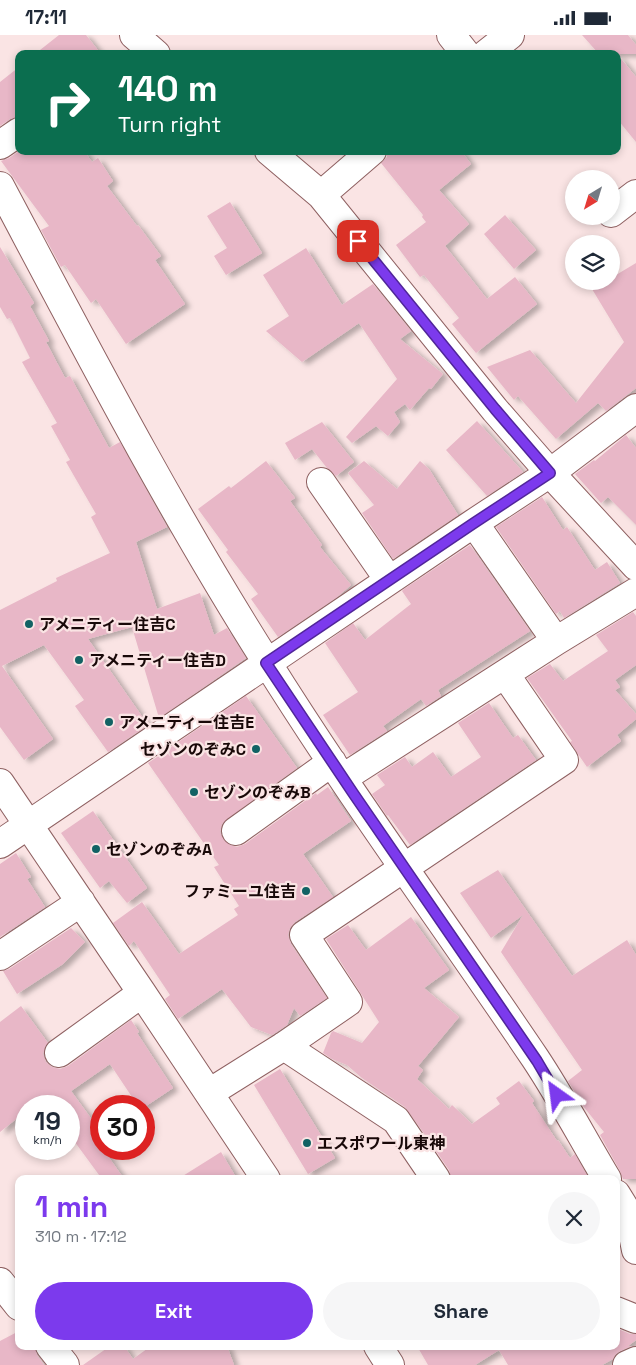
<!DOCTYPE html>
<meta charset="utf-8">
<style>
:root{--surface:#fff;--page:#f6f6f7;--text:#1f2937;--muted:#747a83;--accent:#7c3aed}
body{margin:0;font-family:"Space Grotesk","Noto Sans JP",sans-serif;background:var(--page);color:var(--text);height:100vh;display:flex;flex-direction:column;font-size:19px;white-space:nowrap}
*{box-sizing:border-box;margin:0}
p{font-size:16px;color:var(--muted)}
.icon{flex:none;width:28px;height:28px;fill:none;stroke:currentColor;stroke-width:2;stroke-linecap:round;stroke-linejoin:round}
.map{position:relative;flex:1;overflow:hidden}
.side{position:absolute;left:15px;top:1140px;width:605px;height:175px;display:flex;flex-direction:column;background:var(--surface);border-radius:10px;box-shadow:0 2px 8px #0003}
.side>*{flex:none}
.banner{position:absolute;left:15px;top:15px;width:606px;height:105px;border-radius:10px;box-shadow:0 2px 8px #0003;background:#0b6e4f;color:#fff;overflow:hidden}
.needle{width:32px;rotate:218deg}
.tools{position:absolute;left:565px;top:135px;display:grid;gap:10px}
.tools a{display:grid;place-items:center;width:55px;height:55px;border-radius:50%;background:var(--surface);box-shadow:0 2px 8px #0003;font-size:25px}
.speed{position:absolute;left:15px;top:1060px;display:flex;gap:10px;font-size:25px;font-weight:700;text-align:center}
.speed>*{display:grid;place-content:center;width:65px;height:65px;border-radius:50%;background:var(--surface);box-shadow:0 2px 8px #0003;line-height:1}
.speed small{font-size:12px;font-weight:400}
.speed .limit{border:8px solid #d22;background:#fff;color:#111}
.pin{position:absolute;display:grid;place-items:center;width:42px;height:42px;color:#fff;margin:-21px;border-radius:10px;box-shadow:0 2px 8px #0006}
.me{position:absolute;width:55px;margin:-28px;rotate:329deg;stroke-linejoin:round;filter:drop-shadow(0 0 4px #0008)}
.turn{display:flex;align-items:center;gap:18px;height:105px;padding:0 20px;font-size:22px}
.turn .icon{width:65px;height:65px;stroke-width:2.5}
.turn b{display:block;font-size:35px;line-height:42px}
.round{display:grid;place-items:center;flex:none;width:52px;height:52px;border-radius:26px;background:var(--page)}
.overview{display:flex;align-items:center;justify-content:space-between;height:85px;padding:0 20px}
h1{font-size:30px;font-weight:700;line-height:38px;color:var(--accent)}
.cta{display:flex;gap:10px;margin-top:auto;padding:10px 20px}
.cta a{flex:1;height:58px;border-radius:30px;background:var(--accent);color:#fff;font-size:20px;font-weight:700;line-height:58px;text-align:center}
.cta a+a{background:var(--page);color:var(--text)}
.status{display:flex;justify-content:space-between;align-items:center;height:35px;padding:0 25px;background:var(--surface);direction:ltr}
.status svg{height:14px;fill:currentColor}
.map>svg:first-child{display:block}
</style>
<div class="status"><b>17:11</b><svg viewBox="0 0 49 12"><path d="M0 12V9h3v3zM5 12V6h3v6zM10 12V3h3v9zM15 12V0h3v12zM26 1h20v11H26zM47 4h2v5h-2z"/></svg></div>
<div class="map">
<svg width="636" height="1330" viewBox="0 0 636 1330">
<defs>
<filter id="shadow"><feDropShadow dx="5.5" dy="3" stdDeviation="2.5" flood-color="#0004"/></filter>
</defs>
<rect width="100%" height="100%" fill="#fae4e4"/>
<path fill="#e8b7c7" filter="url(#shadow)" d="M59 0H86L101 19H35Z
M582 0H628L636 10V19H599Z
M618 20 636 42V107L618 85Z
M19 32V82L10 84 0 91V47Z
M19 116H84L92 127 98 123 113 146 107 151 137 191 138 190 161 221 155 225 185 269 126 309 96 264 91 268 65 230 61 232 41 195 49 191 1 126 9 123Z
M387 116H461L471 129 439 155 469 189 445 211 487 264 515 242 537 269 476 318 452 289 459 283 424 240 420 242 396 210 426 187 422 182 423 180 381 128 387 122Z
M230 167 262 218 226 240 214 221 227 213 207 181Z
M505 180 536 215 514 234 484 199Z
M0 212 34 268 30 271 49 306 46 307 65 343 70 341 109 413 120 407 167 492 136 507 157 574 200 558 214 600 227 593 246 623 159 683 132 592 88 604 148 690 108 717 75 671 84 665 44 610 2 631 53 704 24 725 0 692V575L57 546 56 543 110 518 91 482 96 479 66 427 70 425 51 391 57 388 22 327 30 323 10 283 7 284 0 272Z
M306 213 342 270 373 249 411 296 400 304 443 339 431 354 429 353 410 375 405 369 394 377 400 387 388 401 376 391 352 408 346 402 397 344 359 288 302 327 266 296 289 281 263 240Z
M636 228V353L606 376 598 368 556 404 518 361 514 365 487 332 530 315 576 368 624 307 592 254 605 246H611V243Z
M477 386 523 437 487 461 446 415Z
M322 387 354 427 336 441 327 433 312 414 295 425 285 408Z
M626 400 636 413V490L608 462 601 468 575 439 594 425 595 426Z
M266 426 295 463 290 466 322 510 320 512 351 550 336 563 278 602 251 564 258 559 226 517 228 515 198 474 229 451 231 453Z
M364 426 397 454 420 426 429 434 458 480 393 524 362 478 374 470 348 438Z
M542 462 563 495 567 492 595 535 607 527 620 548 564 583 560 576 556 579 496 492Z
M470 510 530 596 438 655 441 661 426 671 421 664 383 691 387 696 350 720 323 680 358 657 325 608 353 588 365 605 411 569 402 556 404 554Z
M633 577 636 581V630L615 645 620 652 615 655 636 679V684L617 700 621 706 587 732 578 719 570 707 572 706 527 643 550 629 563 646 608 616 596 600Z
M246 661 297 733 227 784 222 789 220 797 224 805 230 810 237 812 245 809 316 758 317 760 328 752 351 786 303 819 333 862 295 887 290 893 288 900 291 909 327 963 300 981 294 973 287 990 272 1000 251 992 222 954 178 984 165 964 170 960 134 906 129 911 113 888 142 867 179 919 238 880 234 874 239 871 214 832 219 830 148 728 166 716 171 723 168 714Z
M489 668 513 703 518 700 536 725 410 810 388 780 387 781 372 759 385 750 377 740 405 722 412 732 433 717 451 742 481 722 458 688Z
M93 776 147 853 127 868 109 846 100 853 61 798Z
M16 818 31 842 27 844 45 872 0 902V829Z
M498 835 572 941 627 905 636 920V1144H623L620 1136 600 1100 604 1097 583 1071 568 1046 582 1035 501 917 523 880 491 903 460 858Z
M411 882 449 935 424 953 459 982 418 1031 423 1035 417 1044 449 1074 452 1070 472 1089 500 1069 496 1063 519 1046 534 1066 532 1068 557 1106 558 1105 570 1123 575 1119 589 1144H451L449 1135 436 1116 439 1114 428 1104 405 1072 362 1043 347 1030 332 1024 323 1018 331 998 333 996 362 1008 379 987 326 904 348 890 366 915Z
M71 893 85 907 63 929 17 959 3 936 9 934Z
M21 971 48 1008 45 1012 43 1019 46 1027 52 1032 60 1034 68 1031 131 985 139 997 137 998 173 1053 146 1071H138L110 1029 71 1056 101 1097V1114H103L124 1144H102L69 1099V1071H26V1076L0 1097V987Z
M280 1034 335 1123 308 1139 254 1050Z
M221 1117 237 1144H178Z
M616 1293 630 1299H636V1305L628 1311H632L620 1316 615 1320 613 1324 602 1330H508L499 1315 475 1330H428L417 1311H616Z
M19 1296V1311H35L37 1320 44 1330H0V1306Z
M110 1311H124L133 1324 151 1311H227L234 1330H83Z"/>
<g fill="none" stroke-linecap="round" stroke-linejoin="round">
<g stroke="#8e6061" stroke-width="30">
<path id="minor" d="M134 0 156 19
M451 0 466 19
M486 19 510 0
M0 110 19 97
M269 116 321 160 495 375 550 438 636 531
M0 151C85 311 169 473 266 626 351 762 446 891 535 1023 561 1062 583 1104 607 1144
M321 160 372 116
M611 178 636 159
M321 447 389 545
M474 488 556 606
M343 743 556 606 636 557
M0 748 142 958 266 1144
M236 796 332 727
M0 809 474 488 550 438 636 373
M0 921 81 867
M284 1011 396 1085 436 1144
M59 1018 142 958
M209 1058 284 1011 348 967 304 900 564 725 505 639
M616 1159 629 1180 636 1215
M0 1247 19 1271
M616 1276 636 1284
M50 1311 65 1330
M378 1311 390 1330
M627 1330 636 1326"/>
</g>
<use href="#minor" stroke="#fff" stroke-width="28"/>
</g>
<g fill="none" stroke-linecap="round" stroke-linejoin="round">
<g stroke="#51269a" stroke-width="12">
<path id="route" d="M358 206 495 374 550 438 474 488 266 628 353 758 537 1026 557 1060"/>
</g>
<use href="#route" stroke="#7c3aed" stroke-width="9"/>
</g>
<g fill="#126264" stroke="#fae4e4" stroke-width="2">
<circle cx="29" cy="589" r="5"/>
<circle cx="79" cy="625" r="5"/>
<circle cx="109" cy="687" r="5"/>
<circle cx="256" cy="714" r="5"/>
<circle cx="194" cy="757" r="5"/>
<circle cx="96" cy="814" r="5"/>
<circle cx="306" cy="856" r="5"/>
<circle cx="307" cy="1108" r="5"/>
</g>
<g text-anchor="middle" stroke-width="4.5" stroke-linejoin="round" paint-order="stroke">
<g font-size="16" font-weight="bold" fill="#180808" stroke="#fae4e4" text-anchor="start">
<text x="39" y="595">アメニティー住吉C</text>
<text x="89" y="631">アメニティー住吉D</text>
<text x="119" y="693">アメニティー住吉E</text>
<text x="246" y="720" text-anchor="end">セゾンのぞみC</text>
<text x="204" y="763">セゾンのぞみB</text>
<text x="106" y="820">セゾンのぞみA</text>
<text x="296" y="862" text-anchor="end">ファミーユ住吉</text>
<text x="317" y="1114">エスポワール東神</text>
</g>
</g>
</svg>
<div class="tools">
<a><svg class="needle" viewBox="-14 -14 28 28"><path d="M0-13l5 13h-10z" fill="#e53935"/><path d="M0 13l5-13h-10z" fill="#747a83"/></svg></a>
<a><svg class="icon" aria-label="layers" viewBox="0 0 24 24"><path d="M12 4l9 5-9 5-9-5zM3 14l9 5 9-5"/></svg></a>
</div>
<div class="speed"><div>19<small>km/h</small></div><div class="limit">30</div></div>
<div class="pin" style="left:358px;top:206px;background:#d93025"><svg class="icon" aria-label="arrive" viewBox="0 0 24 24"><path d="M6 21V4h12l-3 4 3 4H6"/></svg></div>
<svg class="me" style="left:557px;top:1060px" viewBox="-20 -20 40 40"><path d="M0-17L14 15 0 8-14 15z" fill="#7c3aed" stroke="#fff" stroke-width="4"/></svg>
<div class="banner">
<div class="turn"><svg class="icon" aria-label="right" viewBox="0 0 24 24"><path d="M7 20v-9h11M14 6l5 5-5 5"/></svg><div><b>140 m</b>Turn right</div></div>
</div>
<section class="side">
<div class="overview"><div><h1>1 min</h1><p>310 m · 17:12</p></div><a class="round"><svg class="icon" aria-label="close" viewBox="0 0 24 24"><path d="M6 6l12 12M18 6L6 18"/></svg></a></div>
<div class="cta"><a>Exit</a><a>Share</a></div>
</section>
</div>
